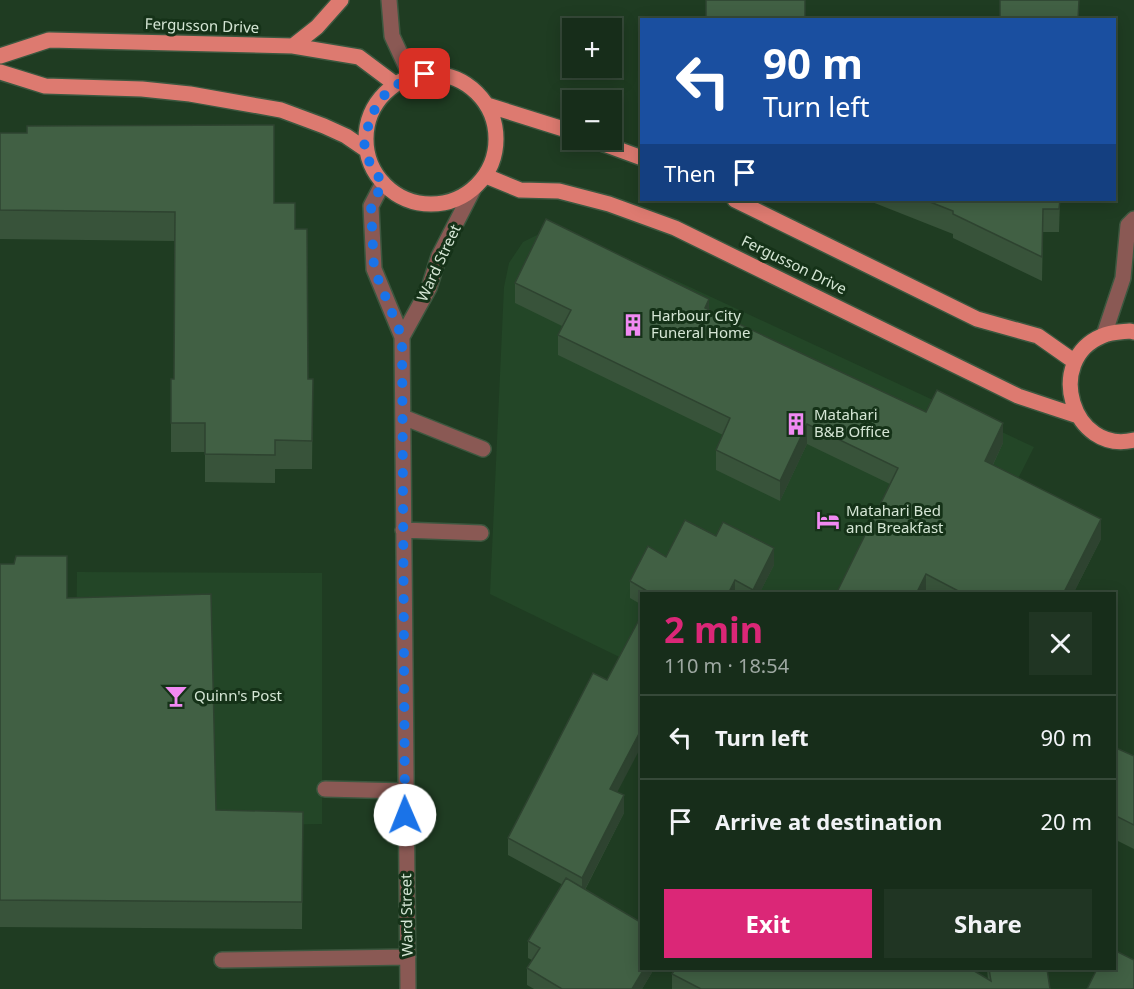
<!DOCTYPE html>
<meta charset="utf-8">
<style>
:root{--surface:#172d1a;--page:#203523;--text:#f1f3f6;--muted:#9ea8a2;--line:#364939;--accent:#db2777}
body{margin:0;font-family:"Noto Sans",sans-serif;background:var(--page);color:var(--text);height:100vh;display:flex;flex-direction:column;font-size:22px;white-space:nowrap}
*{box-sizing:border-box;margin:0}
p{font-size:20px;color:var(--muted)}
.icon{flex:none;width:33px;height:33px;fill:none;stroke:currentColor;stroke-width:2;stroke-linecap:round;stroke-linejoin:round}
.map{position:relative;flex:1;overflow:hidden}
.sheet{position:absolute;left:640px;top:592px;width:476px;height:378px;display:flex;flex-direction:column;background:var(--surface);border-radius:0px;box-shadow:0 3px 15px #0003,0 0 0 2px var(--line)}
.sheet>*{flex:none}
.hud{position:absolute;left:640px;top:18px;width:476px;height:183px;border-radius:0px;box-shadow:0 3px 15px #0003,0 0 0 2px var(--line);background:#1a4fa0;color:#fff;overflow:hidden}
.tools{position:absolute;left:562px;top:18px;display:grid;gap:12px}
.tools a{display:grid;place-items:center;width:60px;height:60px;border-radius:0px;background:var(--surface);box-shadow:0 3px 15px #0003,0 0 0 2px var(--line);font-size:30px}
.pin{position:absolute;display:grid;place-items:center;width:51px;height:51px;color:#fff;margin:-26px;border-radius:12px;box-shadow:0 3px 9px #0006}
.me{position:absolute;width:66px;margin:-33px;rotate:359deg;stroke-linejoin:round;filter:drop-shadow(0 0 4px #0008)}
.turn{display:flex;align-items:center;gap:21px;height:126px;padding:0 24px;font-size:27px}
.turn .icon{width:78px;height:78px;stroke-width:2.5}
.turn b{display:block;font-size:42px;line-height:51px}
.then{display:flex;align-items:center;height:57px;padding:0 24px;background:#0003;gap:12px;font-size:22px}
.round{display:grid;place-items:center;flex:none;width:63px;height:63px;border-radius:0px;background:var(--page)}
.head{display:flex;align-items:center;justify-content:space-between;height:102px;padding:0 24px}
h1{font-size:36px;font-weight:700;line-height:45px;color:var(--accent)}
.action{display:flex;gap:12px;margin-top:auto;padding:12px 24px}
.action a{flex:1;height:69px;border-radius:0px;background:var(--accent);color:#fff;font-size:24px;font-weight:700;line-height:69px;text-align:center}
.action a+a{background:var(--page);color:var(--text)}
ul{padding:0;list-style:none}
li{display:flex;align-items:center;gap:18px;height:84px;padding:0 24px;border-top:2px solid var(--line)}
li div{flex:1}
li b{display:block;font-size:22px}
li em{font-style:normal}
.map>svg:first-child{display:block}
</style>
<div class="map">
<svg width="1134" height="989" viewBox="0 0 1134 989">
<rect width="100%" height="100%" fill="#1f3c22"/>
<path fill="#234627" d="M565 229 1034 447 960 594H642V668L490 594 504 287 509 263 523 242 543 232Z
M77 572 322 573V824L74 828Z"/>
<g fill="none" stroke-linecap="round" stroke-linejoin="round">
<g stroke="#3c573f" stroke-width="18">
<path id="minor" d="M389 0 392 36 411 77
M383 183 371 206 374 269 402 337 408 989
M1104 335 1123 278 1128 225 1134 219
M402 337 429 288 439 256 474 188
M403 417 483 449
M403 530 481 533
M325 789 405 791
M222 960 408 957"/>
</g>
<g stroke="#3c573f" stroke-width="18">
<path id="major" d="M293 46 317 27 341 0
M0 56 49 40 293 46 359 57 395 84
M0 72 45 86 142 89 190 94 281 110 324 126 346 136 365 149
M366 139a65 65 0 1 1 130 0a65 65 0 1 1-130 0Z
M487 105 573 132
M593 140 642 158
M486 176 520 190 559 191 609 204 675 228 1018 396 1078 416
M735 200 977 319 1038 336 1075 362
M1134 332 1130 331C1121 332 1110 332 1102 336 1044 360 1072 455 1134 440"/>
</g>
<use href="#minor" stroke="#8a5954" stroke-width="15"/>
<use href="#major" stroke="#dd7a70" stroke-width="15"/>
</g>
<path fill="#38533a" d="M0 133 274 203 295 229 308 379H313L312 469H275V483L205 482V452H171V379H174L175 241 0 239Z
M867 200H1060L1059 232H1043L1042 281 953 238V234Z
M515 283 709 310 926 412 1003 443 993 465 1101 539 1073 594H836L890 484 807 444 780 501 716 470V450L723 435 558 355V335L562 326 515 303Z
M666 557 774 565 759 594H642V605L630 598V581Z
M0 564 67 598 216 810 303 812 302 929 0 927Z
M1114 747 1134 756V849L1114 839Z
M617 792 624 813 585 890 642 969H654L642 989H534L527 985V968L532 960 528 958V941L563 885 508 855V838Z
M987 969H1047L1050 989H672V974L988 980Z"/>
<path fill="#2e4330" d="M709 299V320L705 308Z
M1003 423V443L985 481V461Z
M807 424V444L780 501V481Z
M1101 519V539L1073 594H1063Z
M774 548V565L759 594H753V590Z
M926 574V594H916Z
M735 580V594H728Z
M642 728V745L610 806V789Z
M624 795V813L582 895V878Z
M644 969H654L642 989H632Z"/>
<path fill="#416044" stroke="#2e4330" stroke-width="1.5" d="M706 0H805V20H706Z
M1000 0H1079L1078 20H1000Z
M274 125V203H295V229H307L308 379H313L312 441 275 440V455L205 454V423H171V379H174L175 212 0 210V133H27V126Z
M925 200H1060L1059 209H1043L1042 257 953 214V211Z
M546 219 709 299 705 308 926 412 937 390 1003 423 985 461 1101 519 1063 594H964L926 574 916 594H836L898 468 807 424 780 481 716 450 730 418 558 335 571 310 515 283Z
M685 520 716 536 723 522 774 548 753 590 735 580 728 594H652L630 581 648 546 666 557Z
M16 556H67V598L211 594 216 810 303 812 302 902 0 900V564H14Z
M642 614V728L610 789 624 795 582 878 508 838 593 673 607 680Z
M1114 747 1134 756V825L1114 815Z
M566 878 642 923V969H644L632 989H562L527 968 540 948 528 941Z
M1114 950 1134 960V989H1087L1097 969H1114Z
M675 969H971L991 981 989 969H1047L1050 989H701L672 974Z"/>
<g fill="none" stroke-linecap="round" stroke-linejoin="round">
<path stroke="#1a73e8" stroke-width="10" stroke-dasharray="0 18" d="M405 815 402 337 374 269 371 206 383 183C376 174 368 162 365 150 363 142 367 131 369 123 379 94 395 81 425 74"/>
</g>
<defs>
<g id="building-bare" transform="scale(1.8)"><path d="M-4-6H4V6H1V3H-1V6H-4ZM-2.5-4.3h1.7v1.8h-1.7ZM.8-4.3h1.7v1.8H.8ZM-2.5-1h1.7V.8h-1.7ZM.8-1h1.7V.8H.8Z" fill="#f18af3" stroke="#153218" stroke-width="2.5" paint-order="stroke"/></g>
<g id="hotel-bare" transform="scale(1.8)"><path d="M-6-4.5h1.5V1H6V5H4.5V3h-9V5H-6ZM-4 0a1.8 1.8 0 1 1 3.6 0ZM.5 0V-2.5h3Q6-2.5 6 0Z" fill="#f18af3" stroke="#153218" stroke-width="2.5" paint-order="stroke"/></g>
<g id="bar-bare" transform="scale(1.8)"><path d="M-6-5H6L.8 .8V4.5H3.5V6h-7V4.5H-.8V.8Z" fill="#f18af3" stroke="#153218" stroke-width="2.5" paint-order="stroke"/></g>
</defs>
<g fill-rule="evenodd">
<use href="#building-bare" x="633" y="325"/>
<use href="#building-bare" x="796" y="424"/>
<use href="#hotel-bare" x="828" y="520"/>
<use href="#bar-bare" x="176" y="696"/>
</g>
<g text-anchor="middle" stroke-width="6" stroke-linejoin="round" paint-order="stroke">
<g font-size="15" fill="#d5e6d5" stroke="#153218">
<text transform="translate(202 26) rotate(2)" y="5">Fergusson Drive</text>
<text transform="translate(439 263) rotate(-65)" y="5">Ward Street</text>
<text transform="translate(794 265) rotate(26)" y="5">Fergusson Drive</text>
<text transform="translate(407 915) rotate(-91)" y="5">Ward Street</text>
</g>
<g font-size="15" fill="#d5e6d5" stroke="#153218" text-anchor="start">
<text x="651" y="321">Harbour City<tspan x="651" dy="17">Funeral Home</tspan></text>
<text x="814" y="420">Matahari<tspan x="814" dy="17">B&amp;B Office</tspan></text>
<text x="846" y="516">Matahari Bed<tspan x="846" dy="17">and Breakfast</tspan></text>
<text x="194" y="701">Quinn's Post</text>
</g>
</g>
</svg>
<div class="tools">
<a>+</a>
<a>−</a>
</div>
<div class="pin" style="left:425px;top:74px;background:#d93025"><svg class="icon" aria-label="arrive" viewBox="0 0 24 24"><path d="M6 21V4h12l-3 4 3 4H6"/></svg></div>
<svg class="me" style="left:405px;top:815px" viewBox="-20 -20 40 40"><circle r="19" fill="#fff"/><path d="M0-13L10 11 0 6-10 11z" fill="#1a73e8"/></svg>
<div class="hud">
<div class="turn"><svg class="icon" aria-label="left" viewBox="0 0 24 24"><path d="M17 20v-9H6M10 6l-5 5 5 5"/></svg><div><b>90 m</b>Turn left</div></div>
<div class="then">Then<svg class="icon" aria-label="arrive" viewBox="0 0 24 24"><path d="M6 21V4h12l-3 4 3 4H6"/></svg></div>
</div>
<section class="sheet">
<div class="head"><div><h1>2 min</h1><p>110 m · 18:54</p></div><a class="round"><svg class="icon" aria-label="close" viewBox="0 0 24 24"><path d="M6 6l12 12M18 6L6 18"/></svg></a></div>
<ul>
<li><svg class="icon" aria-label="left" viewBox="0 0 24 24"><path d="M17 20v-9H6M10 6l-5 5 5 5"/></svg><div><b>Turn left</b></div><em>90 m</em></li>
<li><svg class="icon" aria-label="arrive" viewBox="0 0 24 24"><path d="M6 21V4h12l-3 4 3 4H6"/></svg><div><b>Arrive at destination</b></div><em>20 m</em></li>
</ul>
<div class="action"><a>Exit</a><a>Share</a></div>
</section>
</div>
